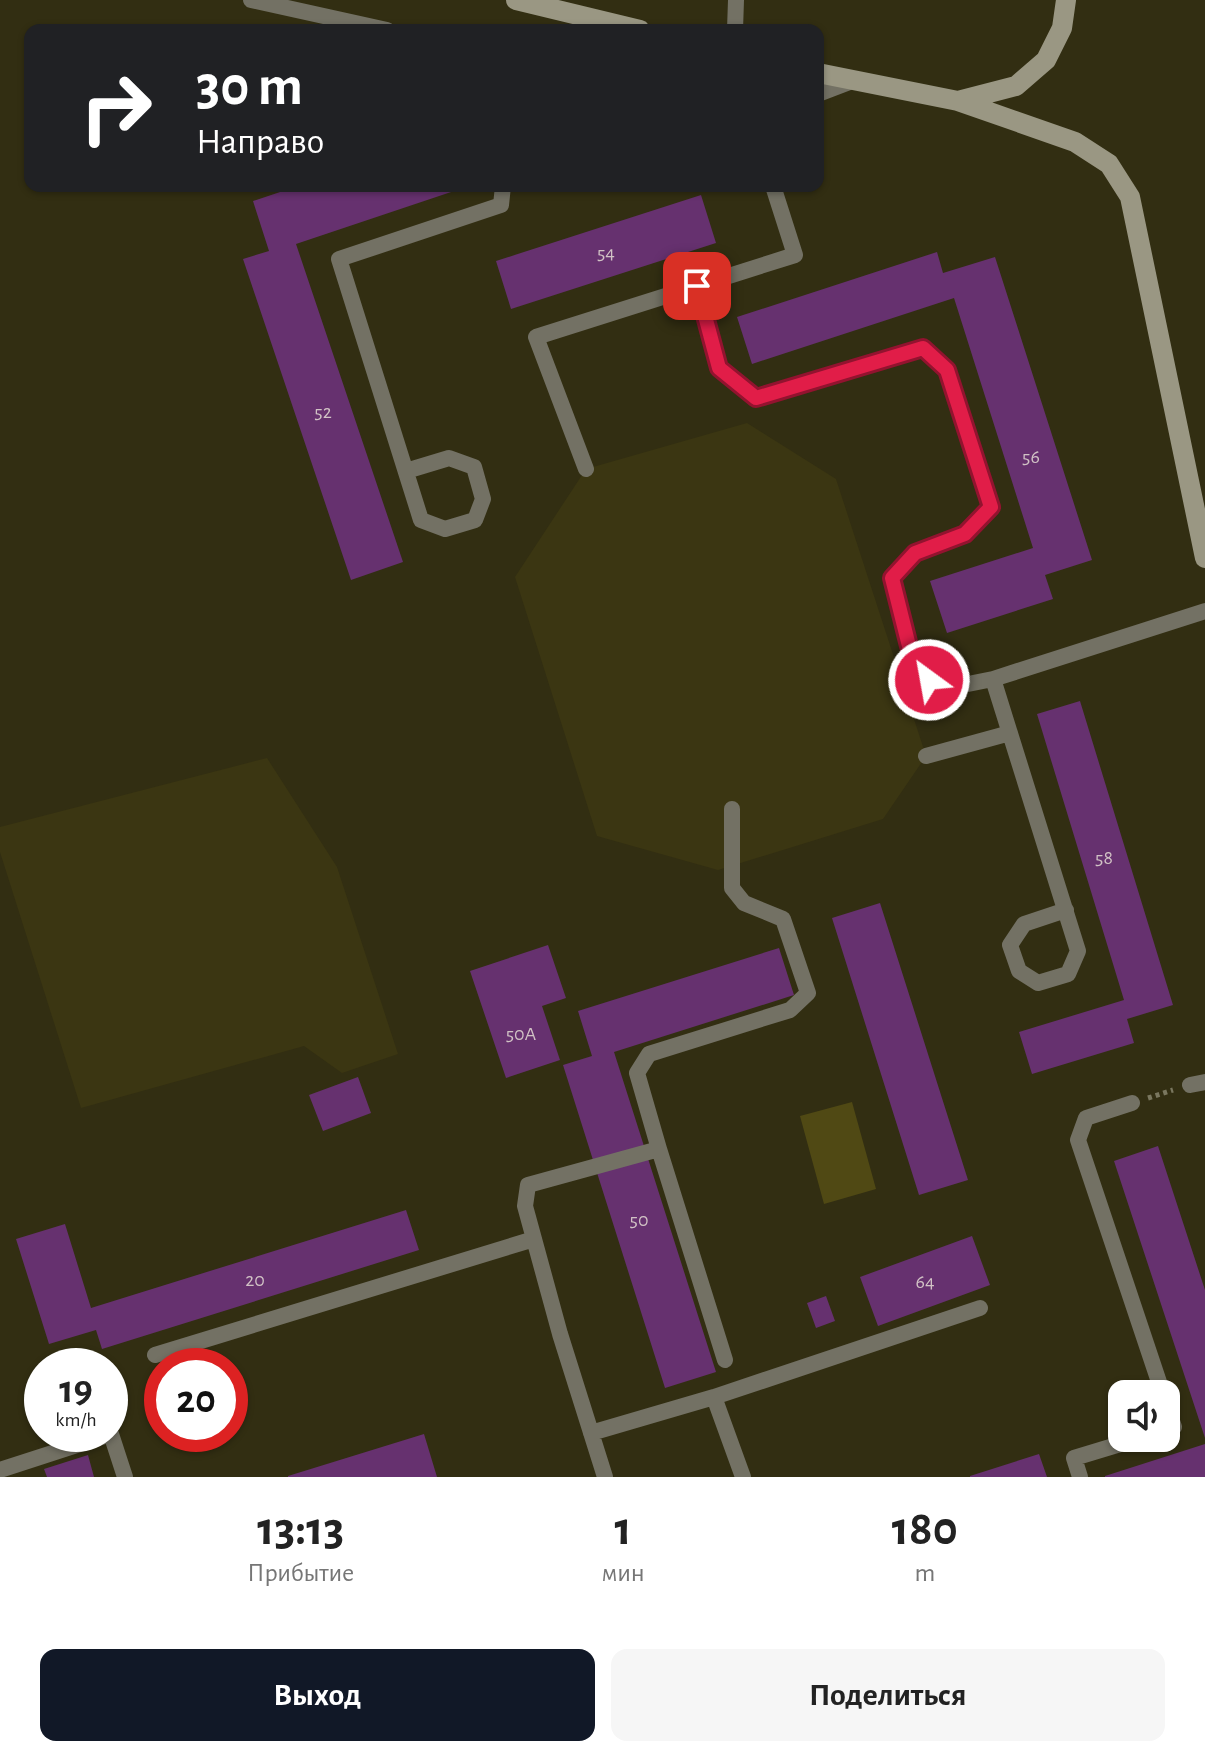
<!DOCTYPE html>
<html lang="ru">
<meta charset="utf-8">
<style>
:root{--surface:#fff;--page:#f6f6f6;--text:#222;--muted:#767676;--accent:#111827}
body{margin:0;font-family:"Alegreya Sans",sans-serif;background:var(--page);color:var(--text);height:100vh;display:flex;flex-direction:column;font-size:30px;white-space:nowrap}
*{box-sizing:border-box;margin:0}
p{font-size:26px;color:var(--muted)}
.icon{flex:none;width:44px;height:44px;fill:none;stroke:currentColor;stroke-width:2;stroke-linecap:round;stroke-linejoin:round}
.map{position:relative;height:1477px;overflow:hidden}
.side{display:flex;flex-direction:column;background:var(--surface);flex:1}
.side>*{flex:none}
.hud{position:absolute;left:24px;top:24px;width:800px;height:168px;border-radius:16px;box-shadow:0 2px 6px #0004;background:#202124;color:#fff;overflow:hidden}
.fabs{position:absolute;left:1108px;top:1380px;display:grid;gap:16px}
.fabs a{display:grid;place-items:center;width:72px;height:72px;border-radius:16px;background:var(--surface);box-shadow:0 2px 6px #0004;font-size:40px}
.speed{position:absolute;left:24px;top:1348px;display:flex;gap:16px;font-size:40px;font-weight:700;text-align:center}
.speed>*{display:grid;place-content:center;width:104px;height:104px;border-radius:50%;background:var(--surface);box-shadow:0 2px 6px #0004;line-height:1}
.speed small{font-size:20px;font-weight:400}
.speed .limit{border:12px solid #d22;background:#fff;color:#111}
.pin{position:absolute;display:grid;place-items:center;width:68px;height:68px;color:#fff;margin:-34px;border-radius:16px;box-shadow:0 4px 12px #0006}
.me{position:absolute;width:88px;margin:-44px;rotate:328deg;stroke-linejoin:round;filter:drop-shadow(0 0 6px #0008)}
.turn{display:flex;align-items:center;gap:28px;height:168px;padding:0 40px;font-size:36px}
.turn .icon{width:104px;height:104px;stroke-width:2.5}
.turn b{display:block;font-size:56px;line-height:68px}
.eta{display:flex;justify-content:space-evenly;align-items:center;height:136px;text-align:center}
.eta b{font-size:48px;font-weight:600;line-height:56px}
.cta{display:flex;gap:16px;margin-top:auto;padding:16px 40px}
.cta a{flex:1;height:92px;border-radius:16px;background:var(--accent);color:#fff;font-size:32px;font-weight:600;line-height:92px;text-align:center}
.cta a+a{background:var(--page);color:var(--text)}
.map>svg:first-child{display:block}
</style>
<div class="map">
<svg width="1205" height="1477" viewBox="0 0 1205 1477">
<rect width="100%" height="100%" fill="#322e12"/>
<path fill="#3b3612" d="M747 423 836 479 926 756 883 819 718 870 597 836 515 577 586 469Z
M267 758 337 867 398 1054 342 1073 304 1046 81 1108 0 852V827Z"/>
<path fill="#504914" d="M852 1102 876 1189 824 1204 800 1116Z"/>
<path fill="#66316f" d="M298 186 466 187 296 244 403 562 351 580 243 259 269 251 253 201Z
M701 195 716 243 511 309 496 261Z
M937 252 943 273 995 257 1092 560 1045 575 1053 599 947 633 930 581 1033 548 954 298 752 364 737 317Z
M1080 701 1173 1005 1127 1019 1134 1043 1032 1074 1019 1032 1124 1000 1037 714Z
M880 903 968 1180 919 1195 832 918Z
M548 945 566 998 542 1006 560 1060 506 1078 470 971Z
M779 948 794 995 614 1052 716 1372 665 1388 563 1065 592 1056 578 1011Z
M358 1077 371 1113 323 1131 309 1095Z
M1158 1146 1205 1290V1438L1114 1161Z
M406 1210 419 1250 102 1349 96 1330 49 1344 16 1239 65 1224 91 1308Z
M972 1236 990 1285 878 1326 860 1277Z
M826 1296 835 1321 816 1328 807 1303Z
M424 1434 437 1477H288V1476Z
M1205 1444V1477H1105V1476Z
M1039 1454 1047 1477H970V1476Z
M88 1455 94 1477H47L44 1469Z"/>
<g fill="none" stroke-linecap="round" stroke-linejoin="round">
<path stroke="#7a775f" stroke-width="5" stroke-dasharray="4 4" stroke-linecap="butt" d="M1148 1098 1173 1090"/>
<path stroke="#737164" stroke-width="16" d="M251 0 387 30
M735 30 736 0
M818 94 852 81
M697 286 719 368 756 398 923 348 947 370 991 507 965 534 915 553 892 578 915 670 943 689 993 679
M586 469 536 337 795 255 773 186
M406 471 449 458 474 467 483 499 475 520 445 529 421 520 339 259 501 205 503 186
M926 756 1010 733
M1066 910 1024 924 1010 945 1019 971 1038 983 1068 974 1078 951C1050 860 1022 769 993 679L1205 611
M1190 1085 1205 1082
M1132 1103 1086 1118 1078 1140 1163 1394
M659 1149 637 1073 649 1054 790 1010 808 993 783 919 744 903 732 888V809
M155 1355 534 1239
M714 1397 743 1477
M1166 1404 1174 1427 1166 1430
M591 1433 714 1397 980 1308
M0 1470 111 1434 125 1477
M605 1477 560 1334 525 1206 528 1185 659 1149 725 1360
M1080 1477 1074 1458 1140 1438"/>
<path stroke="#9a9783" stroke-width="20" d="M516 0 640 30
M818 73 958 101 1075 142 1109 164 1130 197 1205 558
M958 101 1016 86 1046 60 1062 28 1066 0"/>
</g>
<g fill="none" stroke-linecap="round" stroke-linejoin="round">
<g stroke="#92132f" stroke-width="20">
<path id="route" d="M697 286 719 368 756 398 923 348 947 370 991 507 965 534 915 553 892 578 915 670 929 680"/>
</g>
<use href="#route" stroke="#e11d48" stroke-width="14"/>
</g>
<g text-anchor="middle" stroke-width="7" stroke-linejoin="round" paint-order="stroke">
<g font-size="20" fill="#d1c2c5">
<text x="606" y="259">54</text>
<text x="323" y="418">52</text>
<text x="1031" y="463">56</text>
<text x="1104" y="864">58</text>
<text x="521" y="1040">50А</text>
<text x="639" y="1226">50</text>
<text x="255" y="1286">20</text>
<text x="925" y="1288">64</text>
</g>
</g>
</svg>
<div class="fabs">
<a><svg class="icon" aria-label="sound" viewBox="0 0 24 24"><path d="M4 9h4l5-4v14l-5-4H4zM17 9q2 3 0 6"/></svg></a>
</div>
<div class="speed"><div>19<small>km/h</small></div><div class="limit">20</div></div>
<div class="pin" style="left:697px;top:286px;background:#d93025"><svg class="icon" aria-label="arrive" viewBox="0 0 24 24"><path d="M6 21V4h12l-3 4 3 4H6"/></svg></div>
<svg class="me" style="left:929px;top:680px" viewBox="-20 -20 40 40"><circle r="17" fill="#e11d48" stroke="#fff" stroke-width="3"/><path d="M0-11L8 9 0 5-8 9z" fill="#fff"/></svg>
<div class="hud">
<div class="turn"><svg class="icon" aria-label="right" viewBox="0 0 24 24"><path d="M7 20v-9h11M14 6l5 5-5 5"/></svg><div><b>30 m</b>Направо</div></div>
</div>
</div>
<section class="side">
<div class="eta">
<div><b>13:13</b><p>Прибытие</p></div>
<div><b>1</b><p>мин</p></div>
<div><b>180</b><p>m</p></div>
</div>
<div class="cta"><a>Выход</a><a>Поделиться</a></div>
</section>
